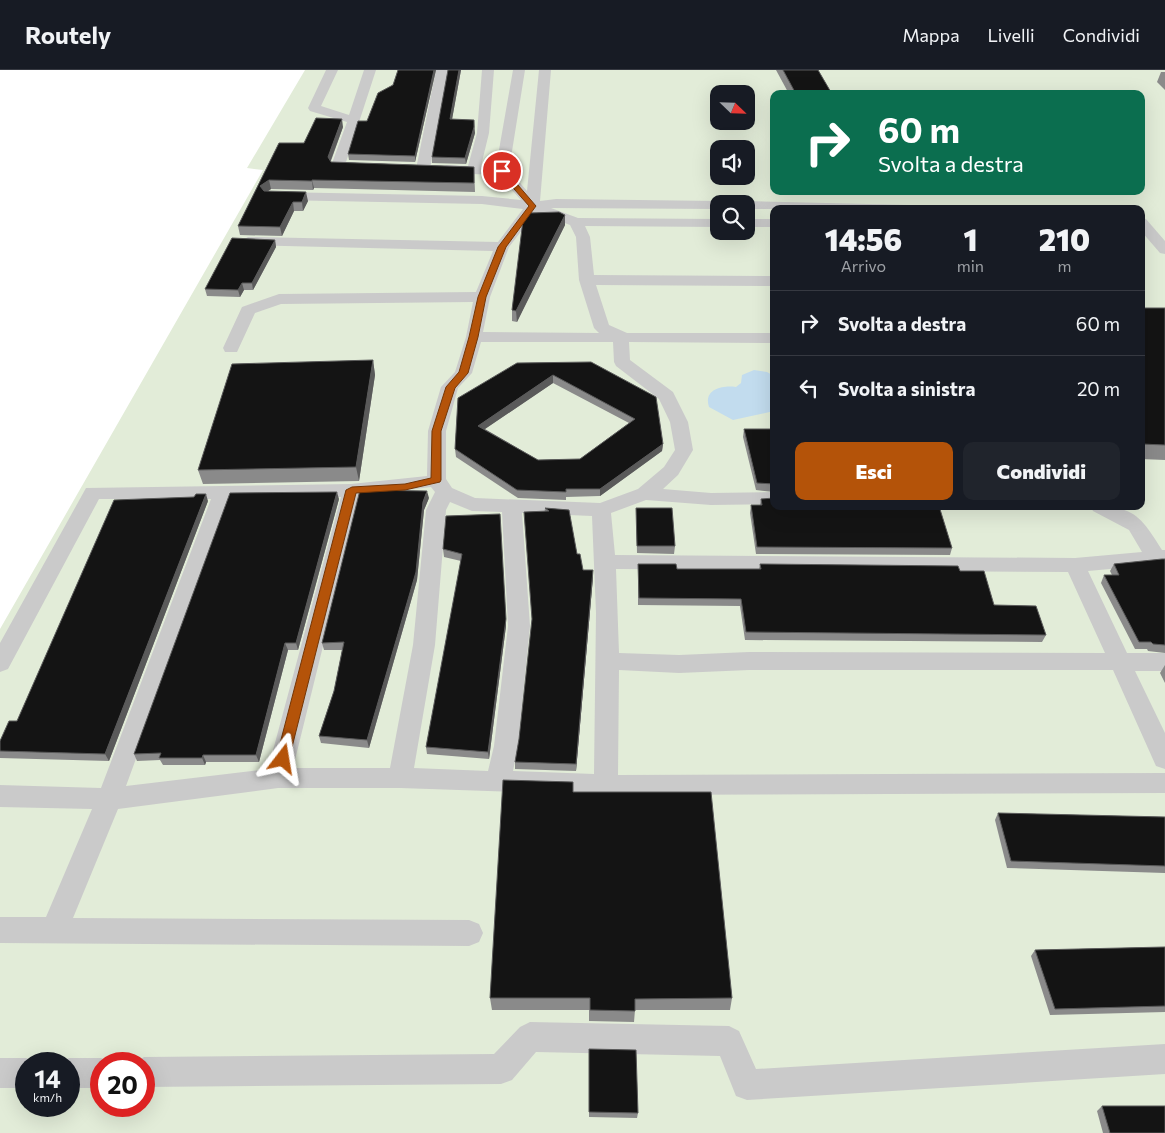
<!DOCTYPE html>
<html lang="it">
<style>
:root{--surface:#171b24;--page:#20242c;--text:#f1f3f6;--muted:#9ea1a6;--line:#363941;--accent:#b45309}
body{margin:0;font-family:Commissioner,sans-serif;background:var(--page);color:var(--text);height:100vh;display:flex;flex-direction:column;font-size:19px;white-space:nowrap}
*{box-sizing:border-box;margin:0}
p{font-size:16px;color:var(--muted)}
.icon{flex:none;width:28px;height:28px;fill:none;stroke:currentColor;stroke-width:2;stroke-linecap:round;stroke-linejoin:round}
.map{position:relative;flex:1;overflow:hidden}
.details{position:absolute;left:770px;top:135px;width:375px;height:305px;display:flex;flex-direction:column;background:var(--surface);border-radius:10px;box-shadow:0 5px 20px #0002}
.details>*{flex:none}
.banner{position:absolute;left:770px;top:20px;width:375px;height:105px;border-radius:10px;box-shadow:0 5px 20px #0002;background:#0b6e4f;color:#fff;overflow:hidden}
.needle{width:32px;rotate:113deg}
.buttons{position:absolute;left:710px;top:15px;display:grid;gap:10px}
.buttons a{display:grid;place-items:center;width:45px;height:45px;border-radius:10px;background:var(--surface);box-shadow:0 5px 20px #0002;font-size:25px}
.speed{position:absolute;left:15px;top:982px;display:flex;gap:10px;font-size:25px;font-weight:700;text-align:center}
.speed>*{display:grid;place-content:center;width:65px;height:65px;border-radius:50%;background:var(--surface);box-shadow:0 5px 20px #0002;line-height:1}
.speed small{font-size:12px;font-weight:400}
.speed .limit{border:8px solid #d22;background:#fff;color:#111}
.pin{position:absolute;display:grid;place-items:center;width:42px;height:42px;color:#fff;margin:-21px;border:2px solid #fff;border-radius:50%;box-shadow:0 1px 5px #0007}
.me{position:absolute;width:55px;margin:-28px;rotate:14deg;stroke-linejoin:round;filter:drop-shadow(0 0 4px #0008)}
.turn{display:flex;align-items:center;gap:18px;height:105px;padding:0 25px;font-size:22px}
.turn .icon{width:65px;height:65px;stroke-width:2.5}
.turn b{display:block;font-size:35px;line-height:42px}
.eta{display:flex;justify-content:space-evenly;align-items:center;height:85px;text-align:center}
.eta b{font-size:30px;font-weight:800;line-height:35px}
.button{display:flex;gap:10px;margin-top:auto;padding:10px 25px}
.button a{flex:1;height:58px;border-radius:10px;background:var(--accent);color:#fff;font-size:20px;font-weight:800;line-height:58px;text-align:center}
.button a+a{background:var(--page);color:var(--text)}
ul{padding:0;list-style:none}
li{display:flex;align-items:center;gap:15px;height:65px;padding:0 25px;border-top:1px solid var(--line)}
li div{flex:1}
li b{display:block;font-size:19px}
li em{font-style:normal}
header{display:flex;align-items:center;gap:30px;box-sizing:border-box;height:70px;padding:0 25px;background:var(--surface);border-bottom:1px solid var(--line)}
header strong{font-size:24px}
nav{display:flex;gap:28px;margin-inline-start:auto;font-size:18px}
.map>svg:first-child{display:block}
</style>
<header>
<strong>Routely</strong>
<nav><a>Mappa</a><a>Livelli</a><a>Condividi</a></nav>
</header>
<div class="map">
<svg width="1165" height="1063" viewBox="0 0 1165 1063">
<rect width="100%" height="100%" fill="#fff"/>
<path fill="#e2ecd8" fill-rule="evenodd" d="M305 0H1165V1063H0V559L263 100 247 98ZM719 24H746V51H719ZM774 24H1141V121H774ZM719 79H746V106H719ZM719 134H746V161H719ZM774 139H1141V436H774ZM26 994H69V1036H26ZM101 994H144V1036H101Z"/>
<path fill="#c2dcee" d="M754 300 767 302 774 306V341L733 350 709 337C703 319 723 315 736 317L741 313 742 305Z"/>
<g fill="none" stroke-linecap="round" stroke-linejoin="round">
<path fill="#cacaca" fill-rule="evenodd" d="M326 0H338L321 36 349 45 364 0H376L346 92 368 94 370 97 368 100H338L331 96 347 52 310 41 308 38Z
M436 0H448L430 99 423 103 416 99Z
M482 0H494L489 63 481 96 496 97 513 0H525L509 100 527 121 539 0H551L540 131 556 129 719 131 725 134H719V139L551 138 578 148 719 149V157L585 156 590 167 594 205 774 206V216L596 215 609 255 627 263H774V273L629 272 630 290 673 322 688 352 693 380 678 405 663 419 711 423 774 422V434L711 435 646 430 611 443 615 485 1075 488 1142 482 1129 460 1093 441 1090 436C1134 436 1140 445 1162 480H1165V494L1088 501 1127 583H1165V601H1135L1165 663V699L1156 696 1113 600H749L679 603 619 600 618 705 1165 703V723L606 725 400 718H278L118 739 73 848 469 850 479 854 483 863 479 872 469 876 0 873V847H46L92 739 0 737V715L101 718 211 429H99L8 599 0 602V573L86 418 351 414 427 406 428 361 441 317 455 302 466 267 473 232 281 234 255 243 237 282H225L223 278 242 237 279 224 476 222 493 181 248 175 241 171 248 167 498 172 523 139 482 134 278 130 271 126 278 122 482 126 521 130 498 105 446 103 439 99 446 95 468 96 477 63ZM536 142 570 155 576 167 579 210 594 258 599 263 483 262 490 227 509 177ZM481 272H613L614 292 616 296 659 329 670 352 675 380 664 397 638 419 600 433 475 428 452 418 446 409V361L458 318 472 303ZM431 417 435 422 426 440 413 575 390 698H293L360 426ZM316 427H341L268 699 126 716 231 429ZM450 432 472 441 502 442 508 556 494 676 488 701 414 698 435 575 446 440ZM522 443 592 446 596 543 594 704 513 701 518 676 530 556ZM616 499 1068 502 1105 583 749 582 679 585 619 583Z
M746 131 911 135 918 139H746V134H740Z
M1141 148 1146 149 1165 171V184L1160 183 1141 161Z
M746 149H774V157H746Z
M530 952 729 956 739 961 756 999 1165 974V1004L747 1030 736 1026 720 986 536 982 512 1010 501 1014 144 1017V994H132L144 987 494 984 520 957Z
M0 988H26L37 992 26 994V1018H0Z
M69 988H101L112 992 101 994V1018H69V994H58Z"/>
</g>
<path fill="#8a8a8a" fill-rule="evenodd" d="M436 0 415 92 349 90 348 84 367 51Z
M448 0H461L452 49 475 63 466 94 432 93V87Z
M776 0H818L832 24H789Z
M1161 2H1165V20L1157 12Z
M343 57 331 91V92L474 97 475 122 314 118 313 120 271 119 268 121 308 131 303 141H294L282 166 240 165 238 156 279 73H304Z
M565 145V155L517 252 512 251V240Z
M275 170 276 177 253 220H244L240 227 207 226 205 219Z
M1141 238H1165V390L1141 389Z
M373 290 375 305 359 411 203 414 198 400Z
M591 292 663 374 662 381 600 426 566 427V430L518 428 456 387 455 379 458 328ZM553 313 629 353 580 389 538 390 485 359Z
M744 359H774V422L756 420 743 367Z
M429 428 424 440 417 510 369 678 321 673 319 666 334 621 342 580H324L322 573Z
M339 429 298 580H288L259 692H206L205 695H163L160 690 137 691 134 684Z
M761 429 952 478 950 485 756 484 750 443 751 435H760Z
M208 431 109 691 0 688V671Z
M545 438 569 440 577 484 583 500 593 507 576 701 515 699V692L519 669Z
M636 438 675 476 674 484 637 483Z
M446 446 506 556 489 689 427 684 426 677 461 491 444 487 443 479Z
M1165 489V583L1148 581 1147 579H1135L1101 513 1104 505H1112L1110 501 1114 494Z
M638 494 677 499H759L760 494 960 501 994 535 1046 565 1042 572 745 570 740 536 638 535Z
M1165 595V613L1160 603Z
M574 722 732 928 730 940H635L634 952 589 951V940H492L490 928Z
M998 743 1165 747V803L1007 798 995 750Z
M1165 877V942L1050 945 1031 886 1035 880Z
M589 979 638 1043 637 1048 589 1047Z
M1102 1036 1165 1063H1103L1097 1041Z"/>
<path fill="#5a5a5a" d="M434 0H436L415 92V86Z
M459 0H461L451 55 450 49Z
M342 49 343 57 329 95 328 87Z
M474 50 475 63 466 94 465 88Z
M269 110 271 119 262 125 260 116Z
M312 110 314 118 313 120 312 111Z
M306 122 308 131 303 141 302 132Z
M293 132 294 141 282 166 280 157Z
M565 145V155L517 252 516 241Z
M275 170 276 177 253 220 252 213Z
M242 213 244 220 240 227 238 220Z
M373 290 375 305 359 411 356 397Z
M553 305V313L479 363 478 356Z
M663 374 662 381 600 426V419Z
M427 421 429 428 424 440 417 510 369 678 367 670 423 432Z
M337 422 339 429 298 580 296 573Z
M206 424 208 431 109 691 105 684Z
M500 444 506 556 489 689 488 682Z
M593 500V507L576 701V694Z
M285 573 288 580 259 692 256 685Z
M203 685 206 692 205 695 202 688Z"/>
<path fill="#141414" stroke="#5a5a5a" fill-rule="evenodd" d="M398 0H434L415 86 348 84 358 51H367L378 23 393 15Z
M448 0H459L450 49 474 50V57L465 88 432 87Z
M783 0H818L832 24H796Z
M316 48 342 49 328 87 331 92 474 97V113L312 110V111L269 110 260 116 264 121 306 122 302 132H293L280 157 238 156 279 73H304Z
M559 142 565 145 516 241 512 240 523 150 529 143Z
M232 168 275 170 252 213H242L238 220 205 219Z
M1141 238H1165V375L1141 374Z
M373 290 356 397 198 400 232 294Z
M591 292 656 327 663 374 600 419H566V422L517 420 455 379 458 328 517 293ZM553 305 635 349 580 389 538 390 478 356Z
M744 359H774V414L757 413Z
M360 420 427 421 423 432 416 502 367 670 319 666 334 621 344 572 322 573Z
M337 422 296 573H285L256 685H203L202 688H159L161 683 134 684 230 423Z
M196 424H206L105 684 0 681V671L9 651H17L114 430 194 427Z
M774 428V436H939L952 478 757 477 751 435H762L761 429Z
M545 438 569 440 577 484H580L583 500H593L576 694 515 692 519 669 532 549 524 442 549 441Z
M636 438H672L675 476H637Z
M500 444 506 549 488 682 426 677 462 484 443 479 446 446Z
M1162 489H1165V575L1153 574 1151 572H1139L1104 505H1119L1114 494Z
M638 494H676L677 499H761L760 494 958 496 960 501H984L994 535 1036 536 1046 565 746 562 741 529 639 528Z
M503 710 573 712V722H711L732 928 635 929V941L590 940V928H490Z
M998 743 1165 747V796L1011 791Z
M1165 877V936L1055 939 1035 880Z
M589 979 636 980 638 1043 589 1042Z
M1102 1036H1165V1063H1110Z"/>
<path fill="#b45309" stroke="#753606" d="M500 100H505L536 136 506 177 486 227 478 267 468 303 455 318 441 361V410L440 412 405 420 356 423 289 689 287 693H278L276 689 346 420 352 417 405 414 431 408 432 361 446 317 459 302 469 267 478 227 498 177 529 136 500 103Z"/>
</svg>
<div class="buttons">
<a><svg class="needle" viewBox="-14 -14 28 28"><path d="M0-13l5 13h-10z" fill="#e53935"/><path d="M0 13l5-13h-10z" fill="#9ea1a6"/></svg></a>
<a><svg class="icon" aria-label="sound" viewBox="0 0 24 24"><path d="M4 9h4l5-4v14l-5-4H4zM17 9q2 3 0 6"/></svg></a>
<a><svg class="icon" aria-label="search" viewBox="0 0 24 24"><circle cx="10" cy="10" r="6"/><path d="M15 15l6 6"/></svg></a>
</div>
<div class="speed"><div>14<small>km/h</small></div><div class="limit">20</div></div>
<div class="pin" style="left:502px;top:101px;background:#d93025"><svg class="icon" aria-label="arrive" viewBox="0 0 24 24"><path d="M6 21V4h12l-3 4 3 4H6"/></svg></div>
<svg class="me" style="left:283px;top:689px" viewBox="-20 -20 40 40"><path d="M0-17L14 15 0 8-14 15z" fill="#b45309" stroke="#fff" stroke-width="4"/></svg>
<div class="banner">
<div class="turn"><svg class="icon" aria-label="right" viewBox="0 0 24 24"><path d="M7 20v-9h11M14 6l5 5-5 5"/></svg><div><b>60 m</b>Svolta a destra</div></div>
</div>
<section class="details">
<div class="eta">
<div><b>14:56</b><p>Arrivo</p></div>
<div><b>1</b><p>min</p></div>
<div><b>210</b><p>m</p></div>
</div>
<ul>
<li><svg class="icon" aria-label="right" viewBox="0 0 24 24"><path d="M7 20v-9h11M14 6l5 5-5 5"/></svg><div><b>Svolta a destra</b></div><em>60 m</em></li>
<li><svg class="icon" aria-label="left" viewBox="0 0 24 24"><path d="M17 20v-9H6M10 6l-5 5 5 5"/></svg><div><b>Svolta a sinistra</b></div><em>20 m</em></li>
</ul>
<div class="button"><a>Esci</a><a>Condividi</a></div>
</section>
</div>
